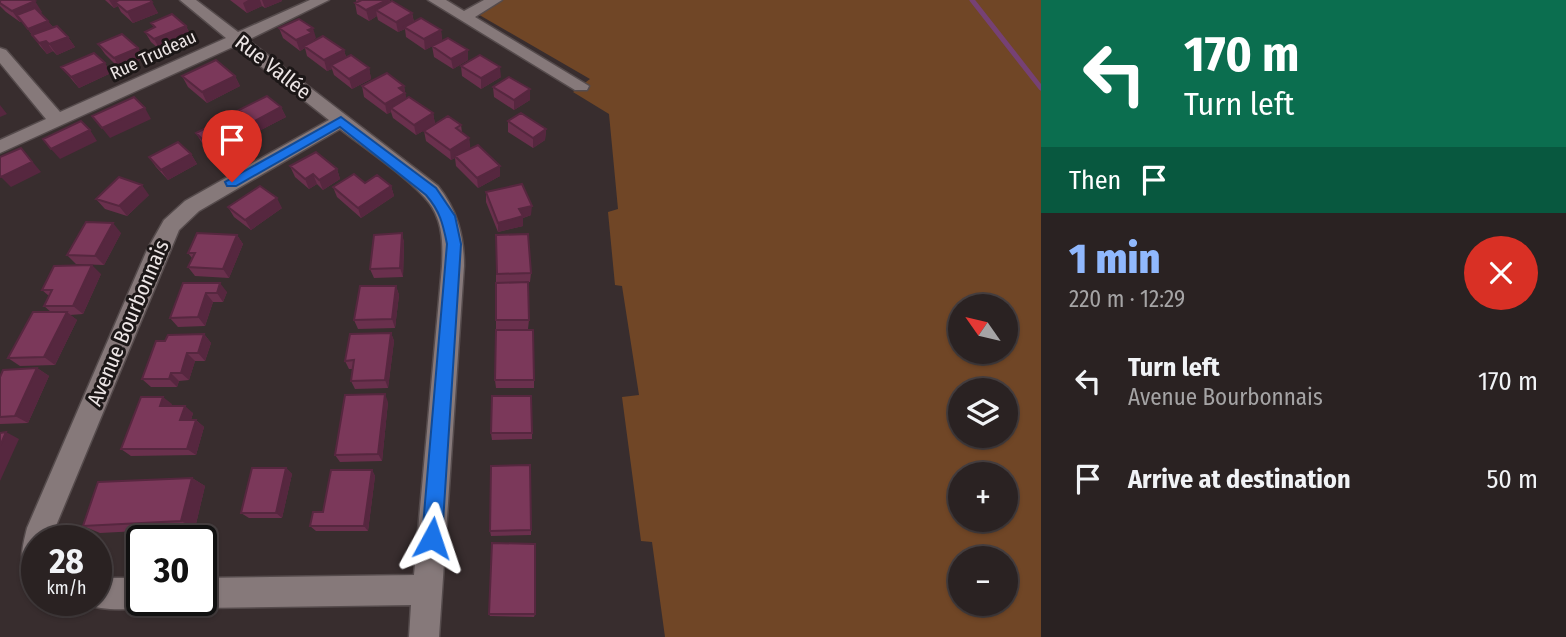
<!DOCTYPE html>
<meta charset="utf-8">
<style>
:root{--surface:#2a2222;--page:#362f2f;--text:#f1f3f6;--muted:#a5a4a5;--line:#463f40;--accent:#90b8fd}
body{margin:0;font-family:"Fira Sans Condensed",sans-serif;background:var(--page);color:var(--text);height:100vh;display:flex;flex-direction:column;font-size:26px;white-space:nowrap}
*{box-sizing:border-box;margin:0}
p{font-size:23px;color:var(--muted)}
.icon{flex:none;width:38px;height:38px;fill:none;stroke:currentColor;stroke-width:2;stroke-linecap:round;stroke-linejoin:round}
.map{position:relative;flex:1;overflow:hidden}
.side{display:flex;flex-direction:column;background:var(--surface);width:525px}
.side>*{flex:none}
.guide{background:#0b6e4f;color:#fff;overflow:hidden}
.needle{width:46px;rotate:304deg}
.fabs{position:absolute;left:948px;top:294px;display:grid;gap:14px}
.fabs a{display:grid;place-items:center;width:70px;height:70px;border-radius:50%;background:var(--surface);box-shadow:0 2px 5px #0004,0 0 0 2px var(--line);font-size:35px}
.speed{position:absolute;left:21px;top:525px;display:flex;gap:14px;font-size:35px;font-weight:700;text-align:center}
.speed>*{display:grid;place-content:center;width:91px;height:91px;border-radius:50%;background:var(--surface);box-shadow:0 2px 5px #0004,0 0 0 2px var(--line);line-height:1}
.speed small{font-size:18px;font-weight:400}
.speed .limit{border:4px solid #111;border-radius:10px;background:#fff;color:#111}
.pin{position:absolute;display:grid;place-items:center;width:60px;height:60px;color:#fff;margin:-72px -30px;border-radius:50% 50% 50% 0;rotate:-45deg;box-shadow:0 0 7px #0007}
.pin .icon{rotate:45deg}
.me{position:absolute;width:77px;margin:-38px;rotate:5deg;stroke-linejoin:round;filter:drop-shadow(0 0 5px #0008)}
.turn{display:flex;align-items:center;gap:24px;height:147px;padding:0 28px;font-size:32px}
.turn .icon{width:91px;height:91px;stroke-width:2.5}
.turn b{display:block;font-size:49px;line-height:60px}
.then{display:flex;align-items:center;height:66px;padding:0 28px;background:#0003;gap:14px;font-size:26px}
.round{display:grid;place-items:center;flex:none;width:74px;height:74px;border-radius:37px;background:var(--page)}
.overview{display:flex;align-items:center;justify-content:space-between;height:119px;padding:0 28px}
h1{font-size:42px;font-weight:800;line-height:52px;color:var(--accent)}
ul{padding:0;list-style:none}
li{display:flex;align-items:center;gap:21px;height:98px;padding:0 28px}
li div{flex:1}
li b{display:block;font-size:26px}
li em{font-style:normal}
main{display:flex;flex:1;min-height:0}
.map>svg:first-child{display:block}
</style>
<main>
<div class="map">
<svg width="1041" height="637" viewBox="0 0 1041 637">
<rect width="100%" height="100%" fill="#382d2e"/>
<path fill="#704626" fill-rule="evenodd" d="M499 0H1041V637H665L652 542 641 541 622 397 639 395 622 286 615 285 608 212 618 209 609 114 573 92 590 79 476 13ZM961 306H1006V352H961ZM961 390H1006V436H961ZM961 474H1006V520H961ZM961 558H1006V604H961Z"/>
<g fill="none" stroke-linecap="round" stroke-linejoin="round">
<path stroke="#764174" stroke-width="5" d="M972 0 1041 88"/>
<g stroke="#554b4c" stroke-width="3">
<path id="minor" d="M180 0H196L238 32 310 0H329L248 40 438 186C457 210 464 235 464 266L439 637H409L411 605 201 608 189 600H201V578L414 575 442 266C443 246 443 225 432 207 419 185 363 147 340 129L199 211 179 230 55 528 52 541H37V583L27 579C19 560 22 548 27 528L147 250 164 220 185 201 329 120 235 46 0 153V140L46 119 0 63V48L6 50 60 112 226 38Z
M428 0H446L464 11 484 0H502L475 17 589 86 587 90H575Z
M96 578H142V600H154L153 604C134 611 104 611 85 604L84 600H96Z"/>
</g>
<use href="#minor" fill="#86797a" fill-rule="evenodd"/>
</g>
<path fill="#6a304d" d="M0 0 42 12 40 13 53 27 68 37 75 47 57 55 53 51 47 54 40 46 22 21 20 22 6 12 0 6Z
M105 0H150L158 13 133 23 121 12 118 6 114 8Z
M230 0H282V1L265 8 262 6 247 13Z
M356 0H390V3L412 13 414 22 441 30 442 41 425 50 406 37 405 29 398 32 378 20 377 16 369 21 357 14 355 3 356 2Z
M151 23 186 26 191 36 160 50 151 42 145 32 154 28Z
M279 28 316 38 314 39V40L344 50 346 57 369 68 371 79 352 89 334 75 332 69 327 71 307 56 305 48 300 51 283 38Z
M98 44 138 48 144 58 120 69 105 54Z
M432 46 468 60 453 69 434 57Z
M461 66 501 77 481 89 462 76Z
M61 67 111 73 79 88Z
M182 76H235L240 86 207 103 188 87Z
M362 86H404L406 99 433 113 435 124 416 135 393 118 391 112 387 114 364 97Z
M493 87 530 89V100L514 110 494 97Z
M281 107 286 117 257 132 244 121 239 110Z
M508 121 546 129 545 140 533 148 508 132Z
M461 125 462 132 469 138 470 148 467 150 500 176 478 188 456 166 455 158 451 160 426 141 424 131Z
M196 133 244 141 214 156 202 143Z
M191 154 197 164 168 180 156 167 149 157Z
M290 166 337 169 340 179 323 190 317 184 309 189 295 177Z
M365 183 391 186 394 196 361 218 337 197 333 187Z
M486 192 531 215 523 218V226L498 232 486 202Z
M149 195 127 216 105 209 96 199Z
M228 207 282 208 251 230 234 217Z
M121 233 104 265 76 264 67 255Z
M402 233 404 243 403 277 374 278 370 269Z
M237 235 243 244 229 278 195 276 188 267 192 258 188 253Z
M496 235 531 273 530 282H524L529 320 528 329H496Z
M101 274 83 314 70 315 77 320 55 365 20 366 8 358 51 312 44 306 49 296 42 290Z
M183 283 227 292 223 302H213L205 326 178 327 170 318Z
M396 286 399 295 395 328 358 329 354 320Z
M391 333 394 341 388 388 355 389 351 381 353 369H349L345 361Z
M204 334 211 343 205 361H195L189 380 179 381 177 387H151L142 379 165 341Z
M37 368 49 376 28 423 0 424V377Z
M495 380H534V388H496Z
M388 402 382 461 340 462 335 455Z
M172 404 171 406 193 413 191 420H196L204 427 196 455 131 456 121 449Z
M491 433H532V439L492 440Z
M286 468 292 474 282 518H249L241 513Z
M372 470 375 476 368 531H316L310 526 323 512Z
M192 478 205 486 195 528 100 533 83 526Z
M531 530V535L491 536 490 531Z
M489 614H535L534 617 490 616Z"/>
<path fill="#56273f" d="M109 0H133L115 2 118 6 114 8Z
M248 0H260L262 6 247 13 243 3Z
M262 0H282V1L265 8Z
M387 0H390L391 9 376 10 377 16 369 21 366 10Z
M35 1 42 12 20 22 12 11Z
M152 2 158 13 133 23 127 12Z
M412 13 414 24 404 27 405 29 398 32 396 22Z
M48 21 56 31 35 39 28 29Z
M186 26 191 36 160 50 154 39Z
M313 28 316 38 314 39 315 43 304 46 305 48 300 51 296 40 308 30Z
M441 30 442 41 425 50 424 39Z
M68 37 75 47 57 55 49 44Z
M46 41 53 51 47 54 39 43Z
M138 48 144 58 120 69 114 58Z
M344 50 347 61 331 65 332 69 327 71 324 60Z
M468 50V60L453 69 451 59Z
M105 63 111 73 79 88 71 77Z
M500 67 501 77 481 89V78Z
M369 68 371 79 352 89 349 79Z
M235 76 240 86 207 103 202 92Z
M404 86 407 103 391 108V112L387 114 385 104 399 88Z
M530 89V100L514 110V100Z
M0 105 7 114 0 117Z
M281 107 286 117 257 132 253 122Z
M145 108 151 119 110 138 102 128Z
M433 113 435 124 416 135 414 125Z
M546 129 545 140 533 148V138Z
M90 130 97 141 60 159 51 149Z
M239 131 244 141 214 156 209 146Z
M469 138 470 148 456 157 455 156V158L451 160 450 150Z
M21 148 41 172 11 187 1 177Z
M191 154 197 164 168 180 161 170Z
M500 166V176L478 188 477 178Z
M337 169 340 179 323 190 319 180Z
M313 174 317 184 309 189 305 179Z
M142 185 149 195 127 216 119 206Z
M391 186 394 196 361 218 358 208Z
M277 198 282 208 251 230 245 220Z
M532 206 531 215 523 218V226L498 232V223L519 209Z
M113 223 121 233 104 265 95 256Z
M402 233 404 243 403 277 400 268Z
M237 235 243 244 229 278 223 269Z
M92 265 101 274 83 314 73 306Z
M220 283 227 292 223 302 217 293Z
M396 286 399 295 395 328 392 319Z
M206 293 213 302 205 326 198 317Z
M67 312 77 320 55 365 44 357Z
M391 333 394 341 388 388 385 380Z
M204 334 211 343 205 361 198 353Z
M187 353 195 361 189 380 181 373Z
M37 368 49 376 28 423 15 416Z
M171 373 179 381 177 387 169 379Z
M385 394 388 402 382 461 378 454Z
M163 397 172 404 169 413 160 406Z
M185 406 193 413 189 427 180 420Z
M196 420 204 427 196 455 187 449Z
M6 432 19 439 0 481V446Z
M286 468 292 474 282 518 276 513Z
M372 470 375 476 368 531 364 526Z
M192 478 205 486 195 528 181 521Z"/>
<path fill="#7b385a" stroke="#56273f" stroke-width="2" d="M1 0H33L35 1 12 11 0 3V1Z
M119 0H150L152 2 127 12 115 2Z
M359 0H387L366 10 355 3 360 1Z
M392 1 412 13 396 22 376 10Z
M35 8 48 21 28 29 17 15Z
M172 14 186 26 154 39 145 32 155 27 151 23Z
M421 18 441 30 424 39 404 27Z
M299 19 313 28 308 30 312 33 296 40 279 28Z
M57 26 68 37 49 44 46 41 39 43 32 35Z
M122 34 138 48 114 58 98 44Z
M323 36 344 50 324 60 304 46Z
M448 38 468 50 451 59 432 46Z
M94 53 105 63 71 77 61 67Z
M351 55 369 68 349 79 331 65Z
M480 55 500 67 481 78 461 66Z
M216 60 235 76 202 92 182 76Z
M387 73 404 86 399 88 405 93 385 104 362 86Z
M509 77 530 89 514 100 493 87Z
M267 96 281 107 253 122 239 110Z
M134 97 145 108 102 128 92 116Z
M409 97 433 113 414 125 391 108Z
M521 113 546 129 533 138 508 121Z
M448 116 461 125 456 128 469 138 450 150 424 131Z
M226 118 239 131 209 146 196 133Z
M81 121 90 130 51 149 43 139Z
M178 142 191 154 161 170 149 157Z
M478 145 500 166 477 178 455 156Z
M21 148 32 162 1 177 0 175V157Z
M316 152 337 169 319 180 313 174 305 179 290 166Z
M354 174 365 183 377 175 391 186 358 208 333 187Z
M119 177 142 185 119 206 96 199Z
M522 184 532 206 519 209 523 216 498 223 486 192Z
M260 186 277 198 245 220 228 207Z
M86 222 113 223 95 256 67 255Z
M197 233 237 235 223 269 188 267 195 253H188Z
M402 233 400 268 370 269 374 235Z
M528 234 531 273 497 274 496 235Z
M92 265 73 306H44L52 290H42L54 266Z
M528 282 529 320H496V283Z
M183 283H220L217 293H206L198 317 170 318Z
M360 286H396L392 319 354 320Z
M33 312H67L44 357 8 358Z
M496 330H533L534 380H495Z
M391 333 385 380 351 381 354 360 345 361 350 334Z
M204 334 198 353H187L181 373H171L169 379H142L156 341H165L168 335Z
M37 368 15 416 0 417V377L3 370Z
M385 394 378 454 335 455 345 395Z
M492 396H531L532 433H491Z
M141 397H163L160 406H185L180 420H196L187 449H121Z
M6 432 0 446V433Z
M530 465 531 530 490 531 491 466Z
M252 468H286L276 513H241Z
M331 470H372L364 526H310L313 512H323Z
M192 478 181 521 83 526 98 482Z
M492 543 535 544V614H489Z"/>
<path fill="#1a73e8" stroke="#114b97" stroke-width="2" d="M341 117 436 188 455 216 461 244 442 538 439 545 432 548 425 545 422 538 447 244C443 224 440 211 426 195L340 127 236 186H227L225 182Z"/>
<g text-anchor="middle" stroke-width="6" stroke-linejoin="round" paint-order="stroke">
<g font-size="18" fill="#ede6e6" stroke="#1c1717">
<text transform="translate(153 55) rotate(-25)" y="6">Rue Trudeau</text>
</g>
<g font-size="21" fill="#ede6e6" stroke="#1c1717">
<text transform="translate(273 67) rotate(38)" y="7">Rue Vallée</text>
<text transform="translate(128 323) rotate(-67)" y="7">Avenue Bourbonnais</text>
</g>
</g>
</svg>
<div class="fabs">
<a><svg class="needle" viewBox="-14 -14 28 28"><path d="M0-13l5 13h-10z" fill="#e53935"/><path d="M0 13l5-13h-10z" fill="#a5a4a5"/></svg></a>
<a><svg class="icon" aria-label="layers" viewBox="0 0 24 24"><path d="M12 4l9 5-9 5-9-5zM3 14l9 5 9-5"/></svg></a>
<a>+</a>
<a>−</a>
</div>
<div class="speed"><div>28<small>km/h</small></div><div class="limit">30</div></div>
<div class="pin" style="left:232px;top:182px;background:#d93025"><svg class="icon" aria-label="arrive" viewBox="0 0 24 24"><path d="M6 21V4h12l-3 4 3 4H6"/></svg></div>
<svg class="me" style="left:432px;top:538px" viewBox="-20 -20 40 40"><path d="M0-17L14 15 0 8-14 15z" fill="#1a73e8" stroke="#fff" stroke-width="4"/></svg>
</div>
<section class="side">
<div class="guide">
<div class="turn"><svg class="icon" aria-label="left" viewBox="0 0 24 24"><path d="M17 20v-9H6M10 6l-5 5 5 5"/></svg><div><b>170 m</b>Turn left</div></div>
<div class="then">Then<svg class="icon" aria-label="arrive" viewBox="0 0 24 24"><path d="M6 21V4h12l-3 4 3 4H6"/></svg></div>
</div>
<div class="overview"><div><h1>1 min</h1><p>220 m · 12:29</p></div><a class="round" style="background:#d93025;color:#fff"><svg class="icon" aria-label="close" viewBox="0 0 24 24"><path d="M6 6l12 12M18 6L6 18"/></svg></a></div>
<ul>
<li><svg class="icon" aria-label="left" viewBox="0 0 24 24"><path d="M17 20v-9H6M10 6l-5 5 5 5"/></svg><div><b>Turn left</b><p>Avenue Bourbonnais</p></div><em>170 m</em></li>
<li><svg class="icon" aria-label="arrive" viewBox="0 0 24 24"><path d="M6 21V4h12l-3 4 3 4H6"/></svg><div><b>Arrive at destination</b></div><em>50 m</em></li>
</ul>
</section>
</main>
